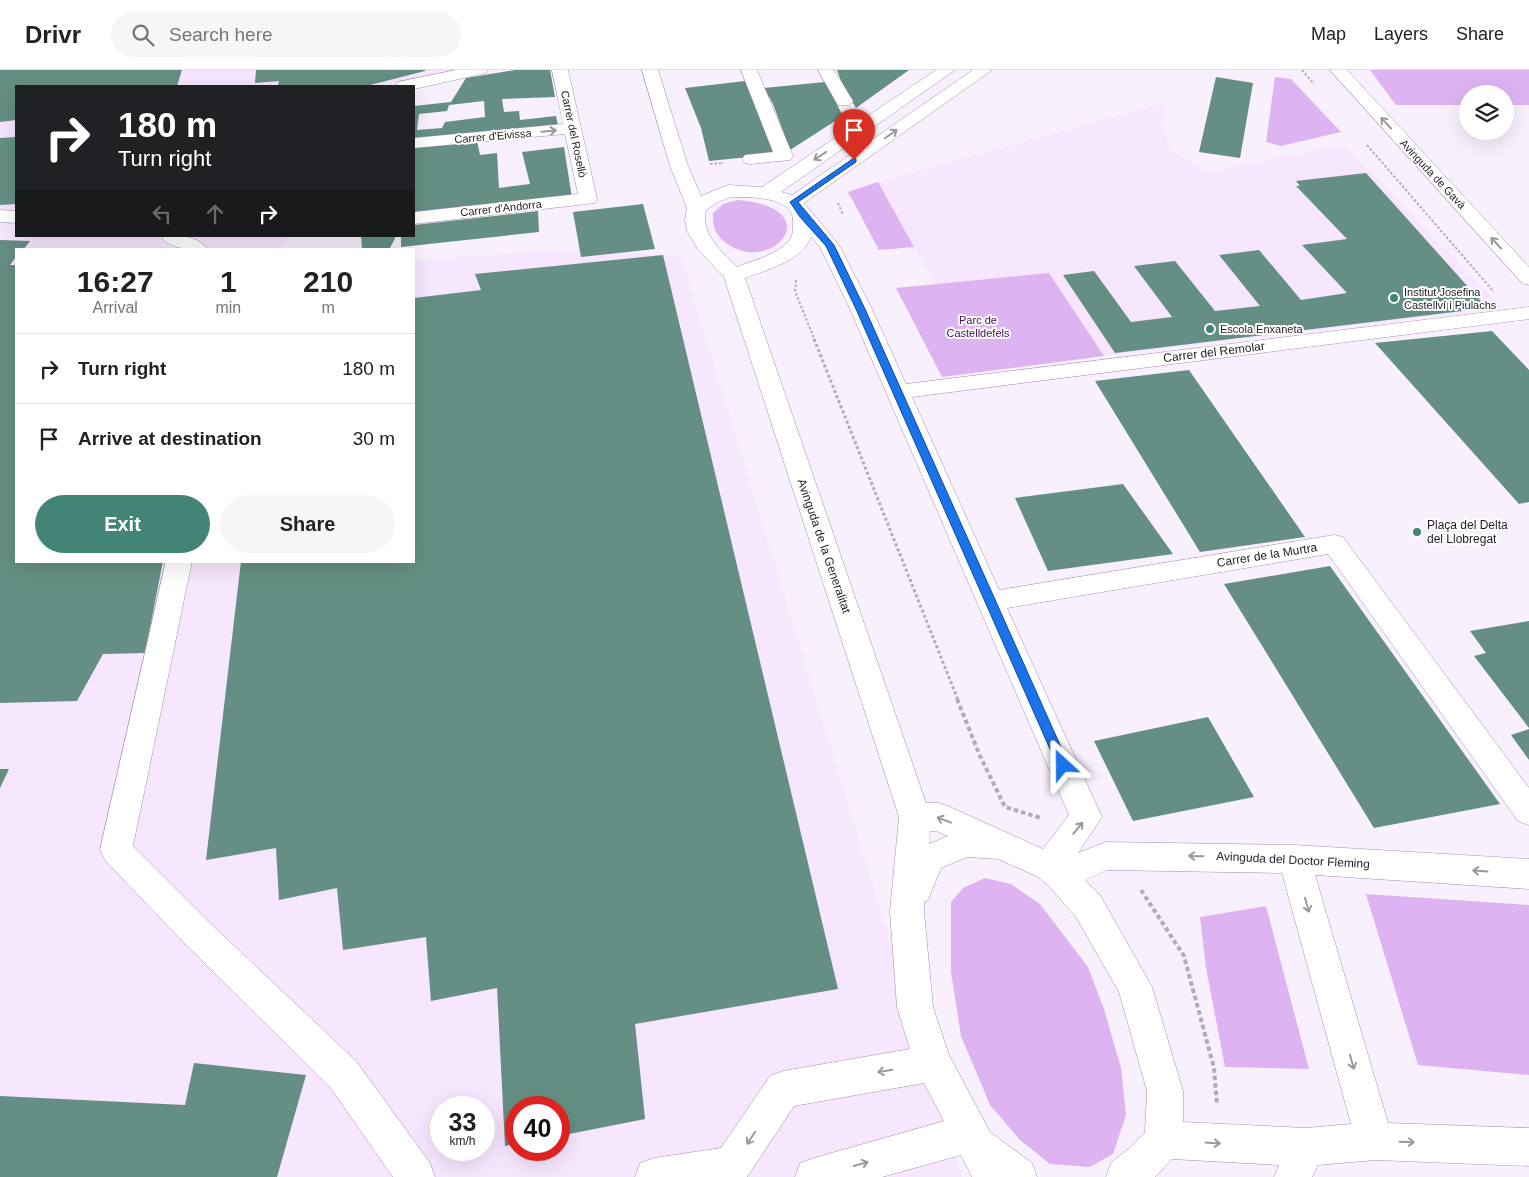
<!DOCTYPE html>
<meta charset="utf-8">
<style>
:root{--surface:#fff;--page:#f6f6f6;--text:#222;--muted:#767676;--line:#e0e0e0;--accent:#428475}
body{margin:0;font-family:Arial,sans-serif;background:var(--page);color:var(--text);height:100vh;display:flex;flex-direction:column;font-size:19px;white-space:nowrap}
*{box-sizing:border-box;margin:0}
p{font-size:16px;color:var(--muted)}
.icon{flex:none;width:28px;height:28px;fill:none;stroke:currentColor;stroke-width:2;stroke-linecap:round;stroke-linejoin:round}
.map{position:relative;flex:1;overflow:hidden}
.panel{position:absolute;left:15px;top:178px;width:400px;height:315px;display:flex;flex-direction:column;background:var(--surface);border-radius:0px;box-shadow:0 5px 20px #0002}
.panel>*{flex:none}
.guide{position:absolute;left:15px;top:15px;width:400px;height:152px;border-radius:0px;box-shadow:0 5px 20px #0002;background:#202124;color:#fff;overflow:hidden}
.tools{position:absolute;left:1459px;top:15px;display:grid;gap:10px}
.tools a{display:grid;place-items:center;width:55px;height:55px;border-radius:50%;background:var(--surface);box-shadow:0 5px 20px #0002;font-size:25px}
.speed{position:absolute;left:430px;top:1026px;display:flex;gap:10px;font-size:25px;font-weight:700;text-align:center}
.speed>*{display:grid;place-content:center;width:65px;height:65px;border-radius:50%;background:var(--surface);box-shadow:0 5px 20px #0002;line-height:1}
.speed small{font-size:12px;font-weight:400}
.speed .limit{border:8px solid #d22;background:#fff;color:#111}
.pin{position:absolute;display:grid;place-items:center;width:42px;height:42px;color:#fff;margin:-51px -21px;border-radius:50% 50% 50% 0;rotate:-45deg;box-shadow:0 0 5px #0007}
.pin .icon{rotate:45deg}
.me{position:absolute;width:55px;margin:-28px;rotate:336deg;stroke-linejoin:round;filter:drop-shadow(0 0 4px #0008)}
.turn{display:flex;align-items:center;gap:18px;height:105px;padding:0 20px;font-size:22px}
.turn .icon{width:65px;height:65px;stroke-width:2.5}
.turn b{display:block;font-size:35px;line-height:42px}
.lanes{display:flex;align-items:center;height:48px;padding:0 20px;background:#0003;justify-content:center;gap:25px;direction:ltr}
.lanes .off{opacity:.35}
.eta{display:flex;justify-content:space-evenly;align-items:center;height:85px;text-align:center}
.eta b{font-size:30px;font-weight:700;line-height:35px}
.button{display:flex;gap:10px;margin-top:auto;padding:10px 20px}
.button a{flex:1;height:58px;border-radius:30px;background:var(--accent);color:#fff;font-size:20px;font-weight:700;line-height:58px;text-align:center}
.button a+a{background:var(--page);color:var(--text)}
ul{padding:0;list-style:none}
li{display:flex;align-items:center;gap:15px;height:70px;padding:0 20px;border-top:1px solid var(--line)}
li div{flex:1}
li b{display:block;font-size:19px}
li em{font-style:normal}
header{display:flex;align-items:center;gap:30px;box-sizing:border-box;height:70px;padding:0 25px;background:var(--surface);border-bottom:1px solid var(--line)}
header strong{font-size:24px}
nav{display:flex;gap:28px;margin-inline-start:auto;font-size:18px}
.search{width:350px;height:45px;background:var(--page);display:flex;align-items:center;gap:12px;box-sizing:border-box;padding:0 18px;border-radius:28px;color:var(--muted);font-size:19px}
.map>svg:first-child{display:block}
</style>
<header>
<strong>Drivr</strong>
<div class="search"><svg class="icon" aria-label="search" viewBox="0 0 24 24"><circle cx="10" cy="10" r="6"/><path d="M15 15l6 6"/></svg>Search here</div>
<nav><a>Map</a><a>Layers</a><a>Share</a></nav>
</header>
<div class="map">
<svg width="1529" height="1107" viewBox="0 0 1529 1107">
<rect width="100%" height="100%" fill="#f9f0fd"/>
<path fill="#f6e6fe" fill-rule="evenodd" d="M0 0H469L393 16H16V166H288L281 179H16V491H414V190L582 179 681 186 962 1107H0ZM441 1038H484V1080H441ZM516 1038H559V1080H516Z
M1168 32 1162 57 1173 81 1206 102 1345 75 1502 238 1104 286 1049 203 935 214 878 112Z"/>
<path fill="#ddb4f1" d="M1370 0H1529V35H1505V24H1468L1467 35H1396Z
M1275 7 1291 9 1341 62 1281 76 1266 72Z
M878 112 914 177 879 180 848 122Z
M737 130C831 137 772 207 726 173 716 166 712 156 713 143L723 134Z
M1049 203 1104 286 942 307 896 218Z
M985 808 1011 814 1040 834 1088 897 1104 939 1121 998 1126 1045 1113 1084 1090 1097 1050 1094 1020 1070 990 1035 961 966 951 902V832L963 818Z
M1366 824 1529 835V1005L1418 995Z
M1266 836 1309 999 1225 997 1206 898 1200 847Z"/>
<path fill="#658f84" fill-rule="evenodd" d="M0 0H182L177 16H16V50L0 52Z
M256 0H425V1L366 16H278L279 11 255 13Z
M515 0H550L555 27 502 29 504 42 519 41 520 50 556 46 558 55 414 70V36L451 32 466 8ZM484 31 485 47 445 52 442 58 417 60 419 44 447 41 449 35Z
M837 0H909L856 38 842 14Z
M1216 7 1253 13 1240 88 1199 82Z
M745 11 779 84 709 91 701 58 685 18Z
M825 12 843 46 790 80 773 34 764 18Z
M16 67V134L0 135V68Z
M477 71 480 85 497 83 499 118 530 114 522 82 564 77 572 128 414 145V78Z
M1366 103 1487 238 1115 283 1063 205 1094 201 1131 252 1172 247 1134 196 1175 191 1215 241 1260 236 1219 185 1259 180 1301 230 1347 223 1302 175 1347 169 1296 116H1300L1296 111Z
M643 134 655 179 581 187 573 142Z
M538 141 539 162 401 177V166H414V155Z
M361 166H396L390 178H362Z
M0 170 30 171 24 179H16V187L10 195H16V491H163L145 583 103 584 77 631 0 633Z
M663 185 838 919 635 954 645 1049 559 1066V1038H516V1074L505 1076 497 918 431 931 426 867 343 880 337 818 279 830 276 778 206 790 241 491H414V228L481 220 475 204Z
M1492 261 1529 300V432L1519 434 1375 273Z
M1189 300 1305 467 1200 482 1095 311Z
M1123 414 1173 484 1048 501 1015 428Z
M1330 496 1500 734 1374 758 1224 514Z
M1529 551V658L1474 586 1486 583 1470 561Z
M1208 647 1254 727 1133 751 1094 671Z
M1529 659V690L1511 665Z
M0 699H9L0 718Z
M194 993 306 1005 277 1107H0V1026L185 1035Z"/>
<g fill="none" stroke-linecap="round" stroke-linejoin="round">
<g stroke="#a38fad" stroke-width="1">
<path id="minor" d="M456 0H488L486 3 414 19V16H396L398 12Z
M552 0H568L597 129 595 133 414 154V142L578 124 565 64 414 78V68L563 54Z
M642 0H658L688 96 701 126 728 115 762 117 936 0H955L781 122 792 125 973 0H992L804 133 839 175 872 239 906 314 1529 237V249L912 327 999 520 1334 465 1343 467 1529 718V755L1518 751 1328 484 1007 538 1102 747 1078 783 1106 772 1294 775 1529 789V819L1315 805 1388 1053 1529 1058V1096L1375 1090 1318 1095 1312 1107H1274L1279 1095 1172 1089 1155 1107H1106L1111 1093 1132 1076 1145 1062 1147 1021 1119 922 1076 847 1048 815 1038 807 998 789 967 787 941 798 928 830 924 832V842L933 937 949 985 990 1062 1032 1093 1037 1107H972L961 1085 882 1107H795L800 1093 814 1088 944 1051 924 1013 794 1036 747 1107H635L640 1093 654 1088 721 1078 770 1006 783 1001 910 979 897 937 890 842 899 747 724 207 698 179 687 161 685 150 687 138 670 96ZM731 127C749 127 794 126 793 151 793 158 794 165 789 170 778 185 754 190 737 197 721 181 701 165 706 140L718 132ZM811 167 820 177 850 239 1069 745 1043 779 950 737 939 733H926L745 208C768 199 801 192 811 167ZM930 761H936L948 766 929 774ZM1107 800 1282 803 1351 1054 1306 1058 1183 1052V1021L1152 917 1100 825 1085 810Z
M741 0H757L793 86 790 90 751 94 745 93 742 89 745 85 773 82Z
M818 0H834L853 31 850 35H838Z
M1330 0H1347L1529 197V215L1522 213Z
M0 140 16 141V153L0 152Z
M161 166C177 166 197 164 207 179 191 179 171 181 161 166Z
M166 491H192L133 776 213 856 356 991 430 1093 435 1107H393L330 1017 189 878 105 790 100 780Z"/>
</g>
<path stroke="#b3abb7" stroke-width="2" stroke-dasharray="2.5 2" stroke-linecap="butt" d="M1302 0 1314 14
M1367 75 1494 222
M710 94 724 93
M838 133 843 145
M796 210 795 221 815 271"/>
<path stroke="#b3abb7" stroke-width="3" stroke-dasharray="3 2.5" stroke-linecap="butt" d="M814 269 958 630"/>
<path stroke="#b3abb7" stroke-width="4" stroke-dasharray="4.5 3" stroke-linecap="butt" d="M957 629 980 686 1005 737 1041 748
M1141 820 1184 886 1214 998 1217 1035"/>
<use href="#minor" fill="#fff" fill-rule="evenodd"/>
</g>
<defs><path id="oneway-shaft" d="M-6 0H5M1.5-3L5.5 0L1.5 3" fill="none" stroke-width="1.6" stroke-linecap="round" stroke-linejoin="round" transform="scale(1.25)"/></defs>
<g stroke="#9c989d">
<use href="#oneway-shaft" transform="translate(1386 53) rotate(-133)"/>
<use href="#oneway-shaft" transform="translate(549 61) rotate(-5)"/>
<use href="#oneway-shaft" transform="translate(891 64) rotate(-35)"/>
<use href="#oneway-shaft" transform="translate(820 86) rotate(146)"/>
<use href="#oneway-shaft" transform="translate(1496 173) rotate(-133)"/>
<use href="#oneway-shaft" transform="translate(944 750) rotate(-159)"/>
<use href="#oneway-shaft" transform="translate(1078 758) rotate(-51)"/>
<use href="#oneway-shaft" transform="translate(1196 786) rotate(-179)"/>
<use href="#oneway-shaft" transform="translate(1480 801) rotate(-176)"/>
<use href="#oneway-shaft" transform="translate(1307 835) rotate(74)"/>
<use href="#oneway-shaft" transform="translate(1352 992) rotate(74)"/>
<use href="#oneway-shaft" transform="translate(885 1001) rotate(170)"/>
<use href="#oneway-shaft" transform="translate(751 1068) rotate(123)"/>
<use href="#oneway-shaft" transform="translate(1407 1072) rotate(2)"/>
<use href="#oneway-shaft" transform="translate(1213 1073) rotate(4)"/>
<use href="#oneway-shaft" transform="translate(861 1094) rotate(-16)"/>
</g>
<path fill="#1a73e8" stroke="#114b97" d="M854 88 856 89V92L798 132 834 175 865 239 1069 695 1067 698 1063 700 1058 698 1057 695 856 239 826 176 800 147 790 132Z"/>
<g fill="#428475" stroke="#fff" stroke-width="2">
<circle cx="1394" cy="228" r="5"/>
<circle cx="1210" cy="259" r="5"/>
<circle cx="1417" cy="462" r="5"/>
</g>
<g text-anchor="middle" stroke-width="4" stroke-linejoin="round" paint-order="stroke">
<g font-size="11" fill="#221a25" stroke="#fff">
<text transform="translate(574 64) rotate(78)" y="4">Carrer del Rosellò</text>
<text transform="translate(493 66) rotate(-5)" y="4">Carrer d'Eivissa</text>
<text transform="translate(1433 104) rotate(47)" y="4">Avinguda de Gavà</text>
<text transform="translate(501 138) rotate(-6)" y="4">Carrer d'Andorra</text>
</g>
<g font-size="11" fill="#221a25" stroke="#fff" text-anchor="start">
<text x="1404" y="226">Institut Josefina<tspan x="1404" dy="13">Castellví i Piulachs</tspan></text>
<text x="1220" y="263">Escola Enxaneta</text>
</g>
<g font-size="11" fill="#450c5b" stroke="#fff">
<text x="978" y="254">Parc de<tspan x="978" dy="13">Castelldefels</tspan></text>
</g>
<g font-size="12" fill="#221a25" stroke="#fff">
<text transform="translate(1214 282) rotate(-7)" y="4">Carrer del Remolar</text>
<text transform="translate(824 476) rotate(71)" y="4">Avinguda de la Generalitat</text>
<text transform="translate(1267 485) rotate(-9)" y="4">Carrer de la Murtra</text>
<text transform="translate(1293 790) rotate(3)" y="4">Avinguda del Doctor Fleming</text>
</g>
<g font-size="12" fill="#221a25" stroke="#fff" text-anchor="start">
<text x="1427" y="459">Plaça del Delta<tspan x="1427" dy="14">del Llobregat</tspan></text>
</g>
</g>
</svg>
<div class="tools">
<a><svg class="icon" aria-label="layers" viewBox="0 0 24 24"><path d="M12 4l9 5-9 5-9-5zM3 14l9 5 9-5"/></svg></a>
</div>
<div class="speed"><div>33<small>km/h</small></div><div class="limit">40</div></div>
<div class="pin" style="left:854px;top:90px;background:#d93025"><svg class="icon" aria-label="arrive" viewBox="0 0 24 24"><path d="M6 21V4h12l-3 4 3 4H6"/></svg></div>
<svg class="me" style="left:1063px;top:695px" viewBox="-20 -20 40 40"><path d="M0-17L14 15 0 8-14 15z" fill="#1a73e8" stroke="#fff" stroke-width="4"/></svg>
<div class="guide">
<div class="turn"><svg class="icon" aria-label="right" viewBox="0 0 24 24"><path d="M7 20v-9h11M14 6l5 5-5 5"/></svg><div><b>180 m</b>Turn right</div></div>
<div class="lanes"><svg class="icon off" aria-label="left" viewBox="0 0 24 24"><path d="M17 20v-9H6M10 6l-5 5 5 5"/></svg><svg class="icon off" aria-label="ahead" viewBox="0 0 24 24"><path d="M12 20V5M6 11l6-6 6 6"/></svg><svg class="icon" aria-label="right" viewBox="0 0 24 24"><path d="M7 20v-9h11M14 6l5 5-5 5"/></svg></div>
</div>
<section class="panel">
<div class="eta">
<div><b>16:27</b><p>Arrival</p></div>
<div><b>1</b><p>min</p></div>
<div><b>210</b><p>m</p></div>
</div>
<ul>
<li><svg class="icon" aria-label="right" viewBox="0 0 24 24"><path d="M7 20v-9h11M14 6l5 5-5 5"/></svg><div><b>Turn right</b></div><em>180 m</em></li>
<li><svg class="icon" aria-label="arrive" viewBox="0 0 24 24"><path d="M6 21V4h12l-3 4 3 4H6"/></svg><div><b>Arrive at destination</b></div><em>30 m</em></li>
</ul>
<div class="button"><a>Exit</a><a>Share</a></div>
</section>
</div>
